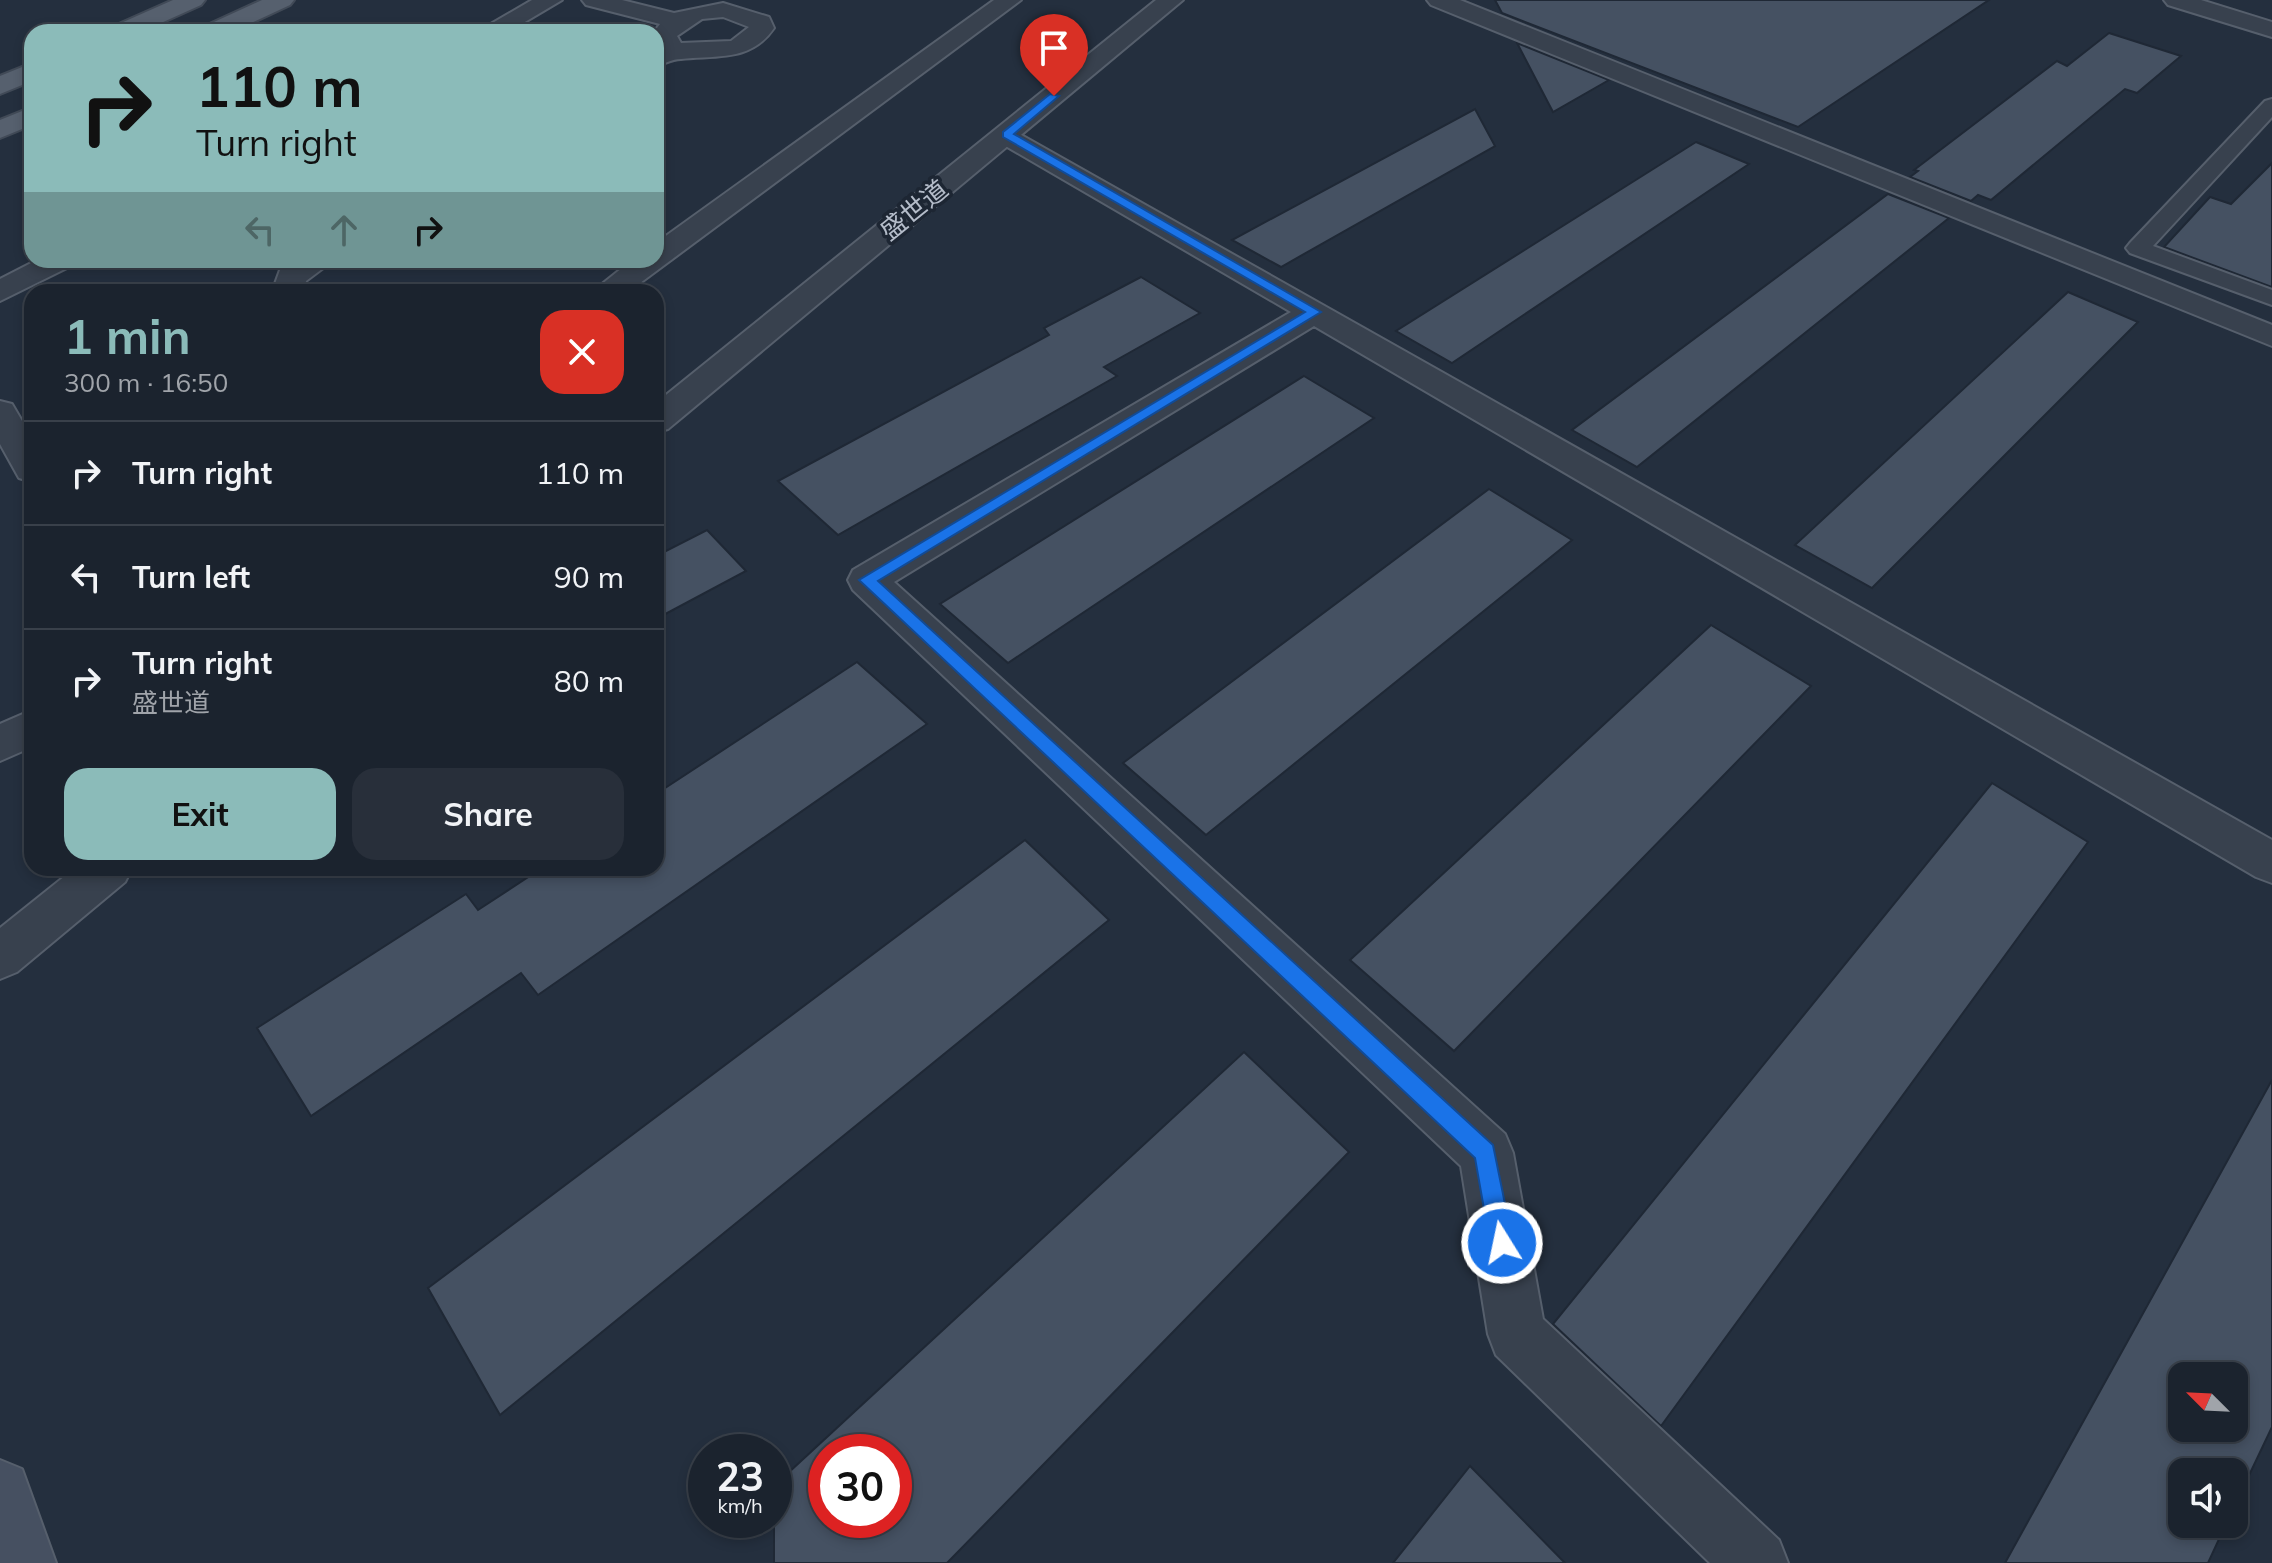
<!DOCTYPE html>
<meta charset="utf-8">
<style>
:root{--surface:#1b232e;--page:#282f3a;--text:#f1f3f6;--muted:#a0a4aa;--line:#39404a;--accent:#8bbbb9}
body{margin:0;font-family:Mulish,"Noto Sans SC",sans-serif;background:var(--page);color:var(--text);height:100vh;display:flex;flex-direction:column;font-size:30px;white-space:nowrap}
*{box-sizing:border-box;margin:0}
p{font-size:26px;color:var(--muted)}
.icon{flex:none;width:44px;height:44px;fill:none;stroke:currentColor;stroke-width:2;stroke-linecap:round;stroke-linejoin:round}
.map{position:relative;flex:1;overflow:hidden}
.drawer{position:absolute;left:24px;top:284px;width:640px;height:592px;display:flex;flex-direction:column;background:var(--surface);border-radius:24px;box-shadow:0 4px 12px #0003,0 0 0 2px var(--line)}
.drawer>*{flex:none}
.hud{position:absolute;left:24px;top:24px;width:640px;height:244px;border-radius:24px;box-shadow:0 4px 12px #0003,0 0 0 2px var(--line);background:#8bbbb9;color:#111;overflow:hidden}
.needle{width:52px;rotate:294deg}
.fabs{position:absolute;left:2168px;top:1362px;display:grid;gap:16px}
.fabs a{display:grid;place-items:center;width:80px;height:80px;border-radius:16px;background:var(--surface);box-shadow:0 4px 12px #0003,0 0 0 2px var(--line);font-size:40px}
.speed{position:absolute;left:688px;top:1434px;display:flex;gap:16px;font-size:40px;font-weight:700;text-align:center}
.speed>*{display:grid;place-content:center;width:104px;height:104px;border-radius:50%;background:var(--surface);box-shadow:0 4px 12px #0003,0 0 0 2px var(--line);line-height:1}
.speed small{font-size:20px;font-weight:400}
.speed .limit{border:12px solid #d22;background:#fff;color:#111}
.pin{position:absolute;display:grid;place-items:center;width:68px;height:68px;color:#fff;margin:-82px -34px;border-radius:50% 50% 50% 0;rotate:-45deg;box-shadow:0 0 8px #0007}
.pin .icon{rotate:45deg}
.me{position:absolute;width:88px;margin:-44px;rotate:350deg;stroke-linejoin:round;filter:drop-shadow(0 0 6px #0008)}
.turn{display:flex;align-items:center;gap:28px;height:168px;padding:0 40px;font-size:36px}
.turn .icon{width:104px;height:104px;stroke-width:2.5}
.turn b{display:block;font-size:56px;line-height:68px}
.lanes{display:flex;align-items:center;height:76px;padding:0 40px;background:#0003;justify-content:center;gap:40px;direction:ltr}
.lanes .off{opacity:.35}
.round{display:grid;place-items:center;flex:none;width:84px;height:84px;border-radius:24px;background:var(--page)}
.overview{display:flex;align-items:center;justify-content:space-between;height:136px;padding:0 40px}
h1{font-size:48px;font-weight:700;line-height:60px;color:var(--accent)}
.action{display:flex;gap:16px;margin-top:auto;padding:16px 40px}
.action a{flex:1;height:92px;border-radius:24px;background:var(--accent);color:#111;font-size:32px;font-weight:700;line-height:92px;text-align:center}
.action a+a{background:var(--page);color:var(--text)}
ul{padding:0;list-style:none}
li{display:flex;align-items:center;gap:24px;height:104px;padding:0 40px;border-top:2px solid var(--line)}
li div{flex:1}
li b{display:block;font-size:30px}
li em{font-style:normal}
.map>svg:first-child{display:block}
</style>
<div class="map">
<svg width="2272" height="1563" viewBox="0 0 2272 1563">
<rect width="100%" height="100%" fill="#242f3e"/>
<path fill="#455162" stroke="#1f2835" stroke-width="2" fill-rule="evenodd" d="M1495 0H1989L1798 127 1502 13Z
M2109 33 2181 56 2137 93 2125 89 1991 200 1978 195 1971 201 1910 177 1918 171 1914 170 2057 61 2067 66Z
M1517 43 1609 80 1553 112Z
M1475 109 1495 146 1281 267 1232 240Z
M1696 142 1749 164 1452 363 1396 331Z
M2272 163V287L2164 247 2210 197 2231 204Z
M1888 194 1949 218 1637 467 1572 430Z
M1141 277 1200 313 1104 367 1117 376 838 535 778 481 1049 335 1044 328Z
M2068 292 2138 322 1872 588 1795 545Z
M1304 376 1374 418 1008 663 940 604Z
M1489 489 1572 540 1206 835 1123 763Z
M707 530 746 571 656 619V556Z
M1711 625 1811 686 1454 1051 1350 960Z
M857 662 927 724 538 995 521 973 311 1116 257 1028 466 894 478 910 542 868H656V794Z
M1992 783 2088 842 1661 1426 1553 1324Z
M1025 840 1109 920 500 1415 428 1288Z
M1244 1052 1349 1152 947 1563H774V1486ZM826 1452H894V1520H826Z
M2272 1080V1427L2234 1507V1472H2182V1524H2226L2208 1563H2005ZM2182 1376H2234V1428H2182Z
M1470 1466 1565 1563H1393Z"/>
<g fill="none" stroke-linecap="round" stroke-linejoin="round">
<g stroke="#565f6c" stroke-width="4">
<path id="service" d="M2272 99V117L2153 246 2272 290V305L2130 253 2126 248 2130 243 2265 101Z"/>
</g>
<g stroke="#565f6c" stroke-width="4">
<path id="minor" d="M532 0H562L508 32H477Z
M582 0H622L674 13 723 3 769 17 774 28C751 62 717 55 681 59 672 59 664 64 656 66L658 48 654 32 660 24 586 5ZM723 17 749 27 731 41 681 43 677 36 702 19Z
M994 0H1021L628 292H592L632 260H656V243Z
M1427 0H1460L2272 325V346L1431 5Z
M1007 127 2272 840V883L2256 877 1314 326 894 582 1505 1134 1513 1153 1543 1319 1779 1540 1788 1563H1710L1496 1355 1488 1334 1461 1166 853 590 848 580 853 570 1291 312 997 141 993 135 997 129Z
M37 260H75L71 266 0 301V279Z
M297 260H334L306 281 304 292H272L280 270Z
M0 401 12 404 32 438V482L19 478 0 444Z
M32 710V747L0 761V724Z"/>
</g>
<g stroke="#565f6c" stroke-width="4">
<path id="tertiary" d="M1156 0H1183L668 429 656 432V403Z
M2164 0H2201L2272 22V37L2168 5Z
M75 868H132L125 882 17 972 0 979V928Z"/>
</g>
<g stroke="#565f6c" stroke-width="4">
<path id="secondary" d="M0 1460 22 1469 56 1563H0Z"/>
</g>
<g stroke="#414a57" stroke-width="4">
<path id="primary" d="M173 0H205L201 5 141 32H109L112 27Z
M262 0H294L290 5 232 32H200L203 27Z
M32 63V81L0 94V76Z
M32 107V125L0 138V120Z"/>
</g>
<use href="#service" fill="#38414e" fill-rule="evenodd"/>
<use href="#minor" fill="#38414e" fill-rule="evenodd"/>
<use href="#tertiary" fill="#38414e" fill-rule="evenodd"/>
<use href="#secondary" fill="#465061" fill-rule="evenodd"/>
<use href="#primary" fill="#56606e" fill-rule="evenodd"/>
</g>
<path fill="#1a73e8" stroke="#114b97" stroke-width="2" d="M1050 94 1059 96 1014 134 1321 312 878 581 1493 1145 1513 1243 1510 1252 1502 1255 1493 1252 1490 1243 1475 1158 859 580 1305 312 1003 137V132Z"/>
<g text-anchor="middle" stroke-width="7" stroke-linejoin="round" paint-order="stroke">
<g font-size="26" fill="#b4bcc9" stroke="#1d2633">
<text transform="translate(914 210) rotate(-39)" y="9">盛世道</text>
</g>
</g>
</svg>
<div class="fabs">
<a><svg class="needle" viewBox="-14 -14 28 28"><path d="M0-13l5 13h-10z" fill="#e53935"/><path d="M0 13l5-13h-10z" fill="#a0a4aa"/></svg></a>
<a><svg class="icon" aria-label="sound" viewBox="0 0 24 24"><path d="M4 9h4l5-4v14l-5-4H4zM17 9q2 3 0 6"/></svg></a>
</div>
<div class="speed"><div>23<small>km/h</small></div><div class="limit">30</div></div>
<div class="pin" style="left:1054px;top:96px;background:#d93025"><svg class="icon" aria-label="arrive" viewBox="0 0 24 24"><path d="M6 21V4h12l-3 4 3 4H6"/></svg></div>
<svg class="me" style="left:1502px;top:1243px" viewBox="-20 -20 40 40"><circle r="17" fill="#1a73e8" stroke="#fff" stroke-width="3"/><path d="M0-11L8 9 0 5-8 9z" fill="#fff"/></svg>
<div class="hud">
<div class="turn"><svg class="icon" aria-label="right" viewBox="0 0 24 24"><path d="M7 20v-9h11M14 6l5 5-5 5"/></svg><div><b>110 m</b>Turn right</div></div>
<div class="lanes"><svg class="icon off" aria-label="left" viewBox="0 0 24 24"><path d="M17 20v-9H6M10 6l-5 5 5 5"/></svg><svg class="icon off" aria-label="ahead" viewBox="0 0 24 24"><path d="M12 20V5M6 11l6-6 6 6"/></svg><svg class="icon" aria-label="right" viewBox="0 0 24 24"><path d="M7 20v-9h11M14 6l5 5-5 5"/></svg></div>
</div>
<section class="drawer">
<div class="overview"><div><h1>1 min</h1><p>300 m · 16:50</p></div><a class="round" style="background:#d93025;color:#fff"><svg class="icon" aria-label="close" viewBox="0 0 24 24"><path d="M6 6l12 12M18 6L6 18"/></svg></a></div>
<ul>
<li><svg class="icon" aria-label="right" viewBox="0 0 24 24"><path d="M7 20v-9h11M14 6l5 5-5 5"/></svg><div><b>Turn right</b></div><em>110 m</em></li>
<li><svg class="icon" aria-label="left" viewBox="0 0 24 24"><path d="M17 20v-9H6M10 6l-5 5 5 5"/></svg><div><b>Turn left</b></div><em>90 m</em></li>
<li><svg class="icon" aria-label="right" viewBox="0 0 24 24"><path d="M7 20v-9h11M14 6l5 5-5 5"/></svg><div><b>Turn right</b><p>盛世道</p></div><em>80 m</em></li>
</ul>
<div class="action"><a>Exit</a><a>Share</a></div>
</section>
</div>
